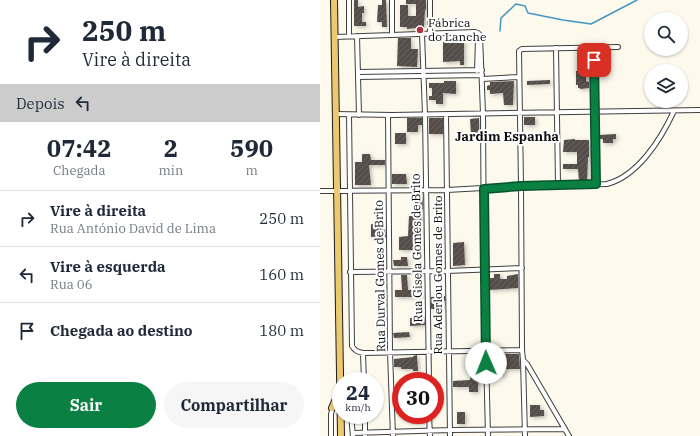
<!DOCTYPE html>
<html lang="pt">
<meta charset="utf-8">
<style>
:root{--surface:#fff;--page:#f6f6f7;--text:#1f2937;--muted:#747a83;--line:#e0e1e3;--accent:#0b8043}
body{margin:0;font-family:"IBM Plex Serif",serif;background:var(--page);color:var(--text);height:100vh;display:flex;flex-direction:column;font-size:15px;white-space:nowrap}
*{box-sizing:border-box;margin:0}
p{font-size:13px;color:var(--muted)}
.icon{flex:none;width:22px;height:22px;fill:none;stroke:currentColor;stroke-width:2;stroke-linecap:round;stroke-linejoin:round}
.map{position:relative;flex:1;overflow:hidden}
.details{display:flex;flex-direction:column;background:var(--surface);width:320px}
.details>*{flex:none}
.hud{background:#fff;color:var(--text);overflow:hidden}
.fabs{position:absolute;left:324px;top:12px;display:grid;gap:8px}
.fabs a{display:grid;place-items:center;width:44px;height:44px;border-radius:50%;background:var(--surface);box-shadow:0 1px 3px #0004;font-size:20px}
.speed{position:absolute;left:12px;top:372px;display:flex;gap:8px;font-size:20px;font-weight:700;text-align:center}
.speed>*{display:grid;place-content:center;width:52px;height:52px;border-radius:50%;background:var(--surface);box-shadow:0 1px 3px #0004;line-height:1}
.speed small{font-size:10px;font-weight:400}
.speed .limit{border:6px solid #d22;background:#fff;color:#111}
.pin{position:absolute;display:grid;place-items:center;width:34px;height:34px;color:#fff;margin:-17px;border-radius:8px;box-shadow:0 2px 6px #0006}
.me{position:absolute;width:44px;margin:-22px;rotate:359deg;stroke-linejoin:round;filter:drop-shadow(0 0 3px #0008)}
.turn{display:flex;align-items:center;gap:14px;height:84px;padding:0 16px;font-size:18px}
.turn .icon{width:52px;height:52px;stroke-width:2.5}
.turn b{display:block;font-size:28px;line-height:34px}
.then{display:flex;align-items:center;height:38px;padding:0 16px;background:#0003;gap:8px;font-size:15px}
.eta{display:flex;justify-content:space-evenly;align-items:center;height:68px;text-align:center}
.eta b{font-size:24px;font-weight:800;line-height:28px}
.button{display:flex;gap:8px;margin-top:auto;padding:8px 16px}
.button a{flex:1;height:46px;border-radius:24px;background:var(--accent);color:#fff;font-size:16px;font-weight:800;line-height:46px;text-align:center}
.button a+a{background:var(--page);color:var(--text)}
ul{padding:0;list-style:none}
li{display:flex;align-items:center;gap:12px;height:56px;padding:0 16px;border-top:1px solid var(--line)}
li div{flex:1}
li b{display:block;font-size:15px}
li em{font-style:normal}
main{display:flex;flex:1;min-height:0}
.map>svg:first-child{display:block}
</style>
<main>
<section class="details">
<div class="hud">
<div class="turn"><svg class="icon" aria-label="right" viewBox="0 0 24 24"><path d="M7 20v-9h11M14 6l5 5-5 5"/></svg><div><b>250 m</b>Vire à direita</div></div>
<div class="then">Depois<svg class="icon" aria-label="left" viewBox="0 0 24 24"><path d="M17 20v-9H6M10 6l-5 5 5 5"/></svg></div>
</div>
<div class="eta">
<div><b>07:42</b><p>Chegada</p></div>
<div><b>2</b><p>min</p></div>
<div><b>590</b><p>m</p></div>
</div>
<ul>
<li><svg class="icon" aria-label="right" viewBox="0 0 24 24"><path d="M7 20v-9h11M14 6l5 5-5 5"/></svg><div><b>Vire à direita</b><p>Rua António David de Lima</p></div><em>250 m</em></li>
<li><svg class="icon" aria-label="left" viewBox="0 0 24 24"><path d="M17 20v-9H6M10 6l-5 5 5 5"/></svg><div><b>Vire à esquerda</b><p>Rua 06</p></div><em>160 m</em></li>
<li><svg class="icon" aria-label="arrive" viewBox="0 0 24 24"><path d="M6 21V4h12l-3 4 3 4H6"/></svg><div><b>Chegada ao destino</b></div><em>180 m</em></li>
</ul>
<div class="button"><a>Sair</a><a>Compartilhar</a></div>
</section>
<div class="map">
<svg width="380" height="436" viewBox="0 0 380 436">
<defs>
<pattern id="building-hatch" width="6" height="6" patternUnits="userSpaceOnUse"><rect width="6" height="6" fill="#544d4a"/><path d="M-1 1l2-2M0 6l6-6M5 7l2-2" fill="none" stroke="#686260"/></pattern>
<filter id="shadow"><feDropShadow dx="2" dy="1.5" stdDeviation="2" flood-color="#0004"/></filter>
</defs>
<rect width="100%" height="100%" fill="#fdfaed"/>
<g fill="none" stroke-linecap="round" stroke-linejoin="round">
<path stroke="#4495c1" stroke-width="1.5" d="M180 31 181 18 196 4 205 6 208 13 243 20 271 24 317 0"/>
</g>
<path fill="url(#building-hatch)" filter="url(#shadow)" d="M34 0H38V7L44 6V13H42V22H46V26H34Z
M62 0H66L67 27H62V22H57L58 5H62Z
M86 0H106V10H105L104 27 87 29V27H80V5H88V16H96V4H86Z
M78 38H91V49H98L97 67 77 66Z
M135 40H144V65H140V61L123 62V42H135Z
M266 69V81L269 82V88L260 89V88H258V85H256V71Z
M230 80V84L207 85V81Z
M124 81H136V94L123 93V104H116V100H109V96H112V88H109V83H124Z
M194 81 193 105H184L183 93 170 94V90H167V86L170 85V82Z
M204 117H215V125H204Z
M87 118H102V125H98V132H87Z
M109 118H123V134H109Z
M159 118V134H151L150 119Z
M75 133H86V144H75Z
M296 134V139H293V143H283V139H279V135Z
M255 139V140H269V157H268L267 181H259L258 169H243V164H257V152H243L244 140Z
M42 154H50L51 160H65V165H49L51 185H35V162H42Z
M72 174H86L87 184H72Z
M95 194H102L103 209H101V250H79V237L88 236 89 216H95Z
M51 224H63V231L65 230 66 237H51Z
M144 242 145 265 133 266V243Z
M81 257H87L88 266H74L73 260H81Z
M174 274H180V279H187V276L198 274V288L169 290V278H174Z
M81 275H87L88 290H102V297H75V290H82Z
M125 296V301H122V309H111V297Z
M104 317 105 325 90 326V318Z
M89 332 90 337 74 338 73 333Z
M154 354H162V369H159V383H158V392H149V387H133V381L150 380 151 374H154Z
M183 354H199L200 369H184V375H176L175 369H173L172 357 183 356Z
M97 355 98 371H93V369H81V367H74V359L93 357V356Z
M210 405H220V410H224V416L210 417Z
M137 412H145V424H137Z"/>
<g fill="none" stroke-linecap="round" stroke-linejoin="round">
<g stroke="#3f3f3f" stroke-width="6">
<path id="street" d="M29 0V36
M72 0V35
M110 0V34
M155 32 158 39 157 71
M102 34 105 115 109 381
M37 36 39 115
M15 37 155 32 158 33 160 35 163 114 164 270 168 436
M273 47 276 185
M236 48 238 185
M38 72 162 70
M38 77 162 75
M162 79 198 77
M16 114 72 115 380 110
M29 115 32 346C35 351 38 352 43 353L202 350
M68 115 70 352 73 436
M126 115 130 436
M0 191 127 190 201 186 287 184C318 176 341 139 354 111
M30 272 127 271 202 268
M43 353 44 381
M203 360 207 364 249 436
M31 415 33 436
M45 415V436
M109 415 110 436
M33 433 130 430 245 429
M11 436V414L13 407
M205 436 203 360 202 350 201 186 199 51 202 49 298 47"/>
</g>
<g stroke="#1d1d1d" stroke-width="8">
<path id="primary" d="M14 0 21 436
M12 408 19 392"/>
</g>
<use href="#street" stroke="#fff" stroke-width="4"/>
<use href="#primary" stroke="#ecc86f" stroke-width="6"/>
</g>
<g fill="none" stroke-linecap="round" stroke-linejoin="round">
<g stroke="#07532c" stroke-width="10">
<path id="route" d="M166 363 164 189 201 186 276 184 274 60"/>
</g>
<use href="#route" stroke="#0b8043" stroke-width="7"/>
</g>
<circle fill="#b0313d" stroke="#fff" stroke-width="1.5" cx="100" cy="30" r="4"/>
<g text-anchor="middle" stroke-width="4" stroke-linejoin="round" paint-order="stroke">
<g font-size="12" fill="#0c0c0c" stroke="#fff" text-anchor="start">
<text x="108" y="27">Fábrica<tspan x="108" dy="14">do Lanche</tspan></text>
</g>
<g font-size="12" fill="#0c0c0c" stroke="#fff">
<text transform="translate(97 248) rotate(-91)" y="4">Rua Gisela Gomes de Brito</text>
<text transform="translate(118 275) rotate(-90)" y="4">Rua Aderlou Gomes de Brito</text>
<text transform="translate(60 276) rotate(-91)" y="4">Rua Durval Gomes de Brito</text>
</g>
<g font-size="13" font-weight="bold" fill="#0c0c0c" stroke="#fff">
<text x="187" y="141">Jardim Espanha</text>
</g>
</g>
</svg>
<div class="fabs">
<a><svg class="icon" aria-label="search" viewBox="0 0 24 24"><circle cx="10" cy="10" r="6"/><path d="M15 15l6 6"/></svg></a>
<a><svg class="icon" aria-label="layers" viewBox="0 0 24 24"><path d="M12 4l9 5-9 5-9-5zM3 14l9 5 9-5"/></svg></a>
</div>
<div class="speed"><div>24<small>km/h</small></div><div class="limit">30</div></div>
<div class="pin" style="left:274px;top:60px;background:#d93025"><svg class="icon" aria-label="arrive" viewBox="0 0 24 24"><path d="M6 21V4h12l-3 4 3 4H6"/></svg></div>
<svg class="me" style="left:166px;top:363px" viewBox="-20 -20 40 40"><circle r="19" fill="#fff"/><path d="M0-13L10 11 0 6-10 11z" fill="#0b8043"/></svg>
</div>
</main>
